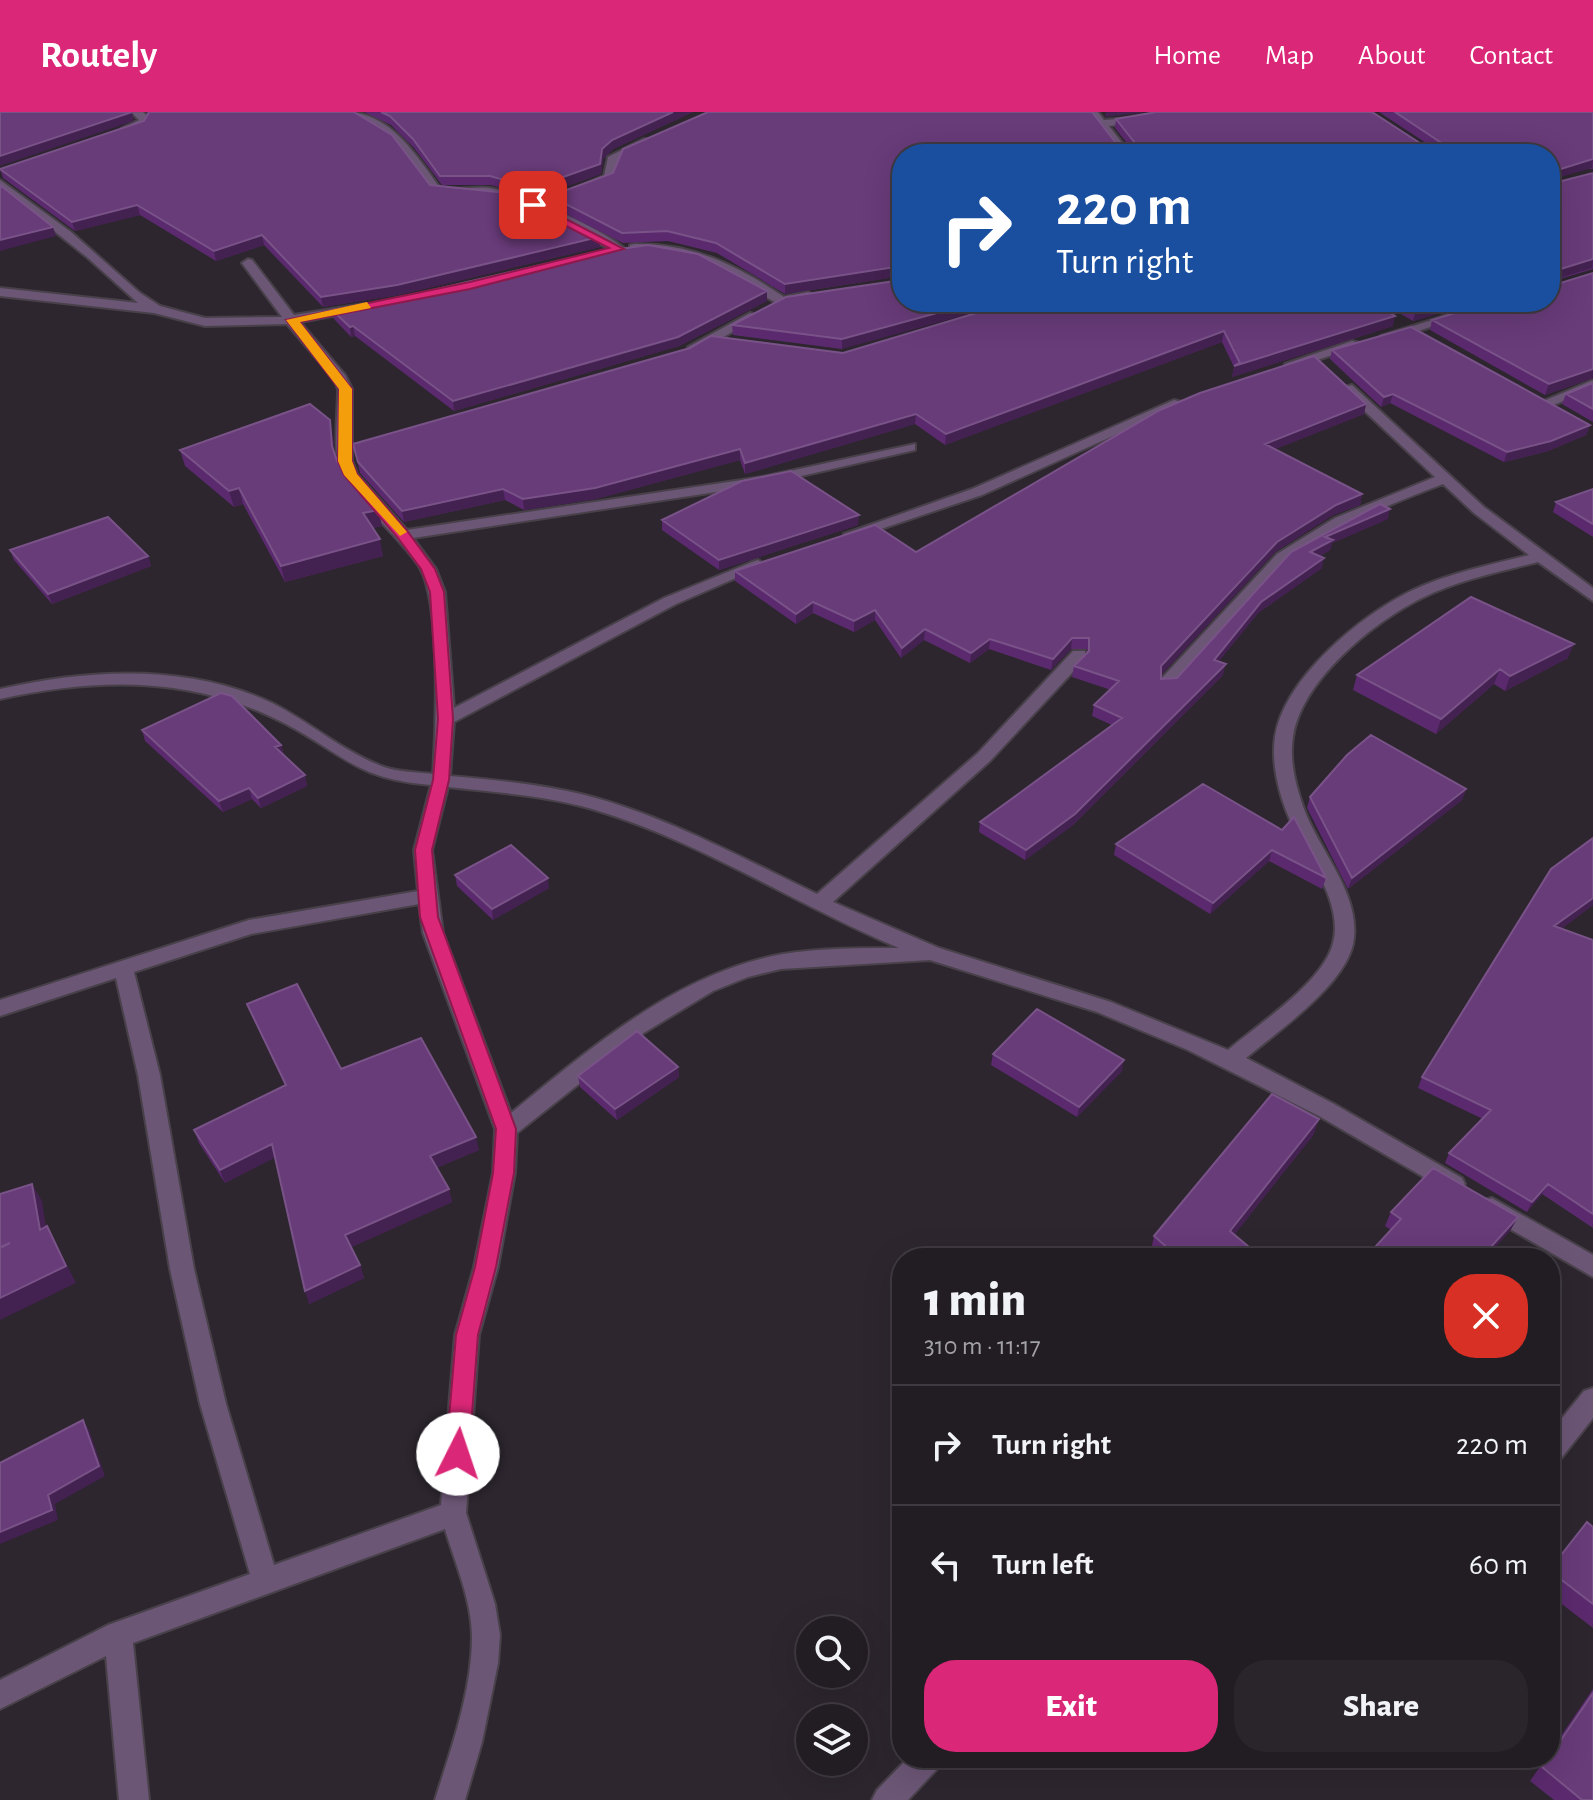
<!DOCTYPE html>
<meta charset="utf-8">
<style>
:root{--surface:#221c23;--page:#2a252b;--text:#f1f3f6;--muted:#a2a1a6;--line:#3f3a41;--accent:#db2777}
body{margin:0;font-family:"Alegreya Sans",sans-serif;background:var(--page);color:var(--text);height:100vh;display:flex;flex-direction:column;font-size:30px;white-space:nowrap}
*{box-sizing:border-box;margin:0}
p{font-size:26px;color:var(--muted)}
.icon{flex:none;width:44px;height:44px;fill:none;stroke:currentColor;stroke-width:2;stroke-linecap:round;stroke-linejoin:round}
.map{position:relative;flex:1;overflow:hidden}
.side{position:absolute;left:892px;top:1136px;width:668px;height:520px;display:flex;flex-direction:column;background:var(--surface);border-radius:32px;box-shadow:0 8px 32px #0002,0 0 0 2px var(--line)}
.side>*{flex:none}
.top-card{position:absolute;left:892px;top:32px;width:668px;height:168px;border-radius:32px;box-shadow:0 8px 32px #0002,0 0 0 2px var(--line);background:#1a4fa0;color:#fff;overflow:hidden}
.buttons{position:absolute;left:796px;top:1504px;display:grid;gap:16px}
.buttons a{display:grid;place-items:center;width:72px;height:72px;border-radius:50%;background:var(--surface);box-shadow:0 8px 32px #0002,0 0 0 2px var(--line);font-size:40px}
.pin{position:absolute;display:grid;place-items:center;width:68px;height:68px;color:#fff;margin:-34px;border-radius:16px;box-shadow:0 4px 12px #0006}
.me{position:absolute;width:88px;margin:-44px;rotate:4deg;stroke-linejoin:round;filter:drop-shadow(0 0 6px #0008)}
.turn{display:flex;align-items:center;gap:28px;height:168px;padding:0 32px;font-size:36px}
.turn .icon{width:104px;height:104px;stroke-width:2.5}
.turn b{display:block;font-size:56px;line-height:68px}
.round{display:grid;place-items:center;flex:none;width:84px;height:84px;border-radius:32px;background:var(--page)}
.summary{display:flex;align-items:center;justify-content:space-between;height:136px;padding:0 32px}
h1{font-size:48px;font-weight:800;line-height:60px}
.button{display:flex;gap:16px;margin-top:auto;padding:16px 32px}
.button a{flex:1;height:92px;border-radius:32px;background:var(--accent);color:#fff;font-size:32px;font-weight:800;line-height:92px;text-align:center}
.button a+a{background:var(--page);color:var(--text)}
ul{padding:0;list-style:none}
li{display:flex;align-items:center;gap:24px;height:120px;padding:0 32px;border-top:2px solid var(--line)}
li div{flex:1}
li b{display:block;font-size:30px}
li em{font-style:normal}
header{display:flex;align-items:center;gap:48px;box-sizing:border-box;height:112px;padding:0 40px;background:var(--accent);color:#fff}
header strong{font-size:38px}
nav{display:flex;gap:44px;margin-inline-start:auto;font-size:28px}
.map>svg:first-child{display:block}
</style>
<header>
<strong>Routely</strong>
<nav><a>Home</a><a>Map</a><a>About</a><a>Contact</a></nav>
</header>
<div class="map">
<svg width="1593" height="1688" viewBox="0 0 1593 1688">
<rect width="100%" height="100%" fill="#2d262f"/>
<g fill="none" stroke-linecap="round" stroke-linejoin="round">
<g stroke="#48414a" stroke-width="4">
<path id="minor" d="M131 0H143L151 8 129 21H121V17L139 8Z
M346 0C390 0 417 44 440 76 457 79 473 74 490 76 521 80 601 116 625 137L615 140C576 120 537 93 495 84 474 79 453 86 432 80L396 30Z
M1087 0H1098L1104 8 1144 5V9L1109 14 1131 42H1120Z
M644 27 653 29 617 49 613 68 583 77V73L604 64 608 45Z
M0 68 71 120 140 181 160 194 205 206 282 205 242 151 248 147 252 148 294 203 364 192V198L300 210 345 263 352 277V349L357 362 407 418 762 365 915 332V338L762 373 413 426 436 457 445 480 454 596 664 486 752 450 758 448 766 453 676 492 454 610 450 664C495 668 541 672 585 683 666 704 742 746 817 782L978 641 1073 539H1085V547L990 649 833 790 939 836 1111 890 1228 938C1257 913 1324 870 1333 831 1344 790 1306 744 1290 708 1279 683 1271 651 1275 625 1284 566 1362 502 1413 478 1449 461 1490 453 1529 443L1474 401 1443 372C1388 393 1335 414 1287 448L1173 575H1161V567L1277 442 1335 406 1435 365 1340 276 1352 273 1484 395 1593 476V489L1538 450C1499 460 1458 468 1422 486 1373 510 1301 569 1293 625 1289 648 1296 675 1304 697 1319 738 1359 780 1354 826 1350 870 1278 919 1246 946L1334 992 1462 1066 1465 1072 1462 1078 1454 1081 1446 1078 1319 1004 1188 938 1097 900 930 848 781 857 748 865 713 879 642 922 517 1021 515 1061 498 1155 479 1223 466 1401 495 1492 500 1523 498 1551 482 1630 465 1688H435C451 1637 472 1579 472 1525 472 1489 455 1451 445 1417L133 1531 149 1688H119L106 1544 0 1597V1568L108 1513 250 1462 200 1292 170 1157 138 963 116 866 0 904V888L249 808 418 779 414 738 431 673C357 667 346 644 286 612 194 564 99 565 0 587V577C89 557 187 551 272 591 310 610 343 640 384 655 399 660 416 660 433 662 436 617 441 493 420 456 402 426 344 380 338 350 334 328 338 300 338 277L334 267 287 212 205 214 154 201 0 184V176L138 191 88 146 0 76ZM448 675C493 680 538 683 581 694 693 724 793 792 899 836 861 836 821 836 783 842 677 861 592 935 511 1001L443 821 432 738ZM419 792 423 821 495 1017 493 1061 474 1155 455 1223 441 1393 274 1453 226 1292 194 1157 160 963 134 860 251 822Z
M634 132C692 131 737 153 784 185L808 180 814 184 778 192 708 151 675 141 630 139V133Z
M1489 190H1509L1393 227 1381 224Z
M750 201 761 204 700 238 688 235Z
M1352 229 1364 232 1297 255 1285 252Z
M1593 268V277L1551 294 1539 291Z
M1174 288 1186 291 982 383 857 425H847L844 422 972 377Z
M1492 1086 1593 1143V1165L1484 1102 1481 1095 1484 1088Z
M1593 1276V1306L1559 1349 1550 1353V1321L1584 1279Z
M908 1646H943L938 1656 908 1688H872L877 1678Z"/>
</g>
<use href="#minor" fill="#6c5676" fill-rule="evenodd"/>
</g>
<path fill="#5b2a6e" d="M146 0H354L430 73 599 125 600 135 398 183 323 195 264 133 216 149 140 103 75 119 3 66 0 57 144 9 148 1Z
M364 0H693L613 37 603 47 601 62 533 86 491 73H442L414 36 391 13Z
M1379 0H1593V57L902 42V164L785 182 717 141 668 129 623 131 550 94V84L613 61 704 3 1130 35 1115 16 1116 7 1432 35Z
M1593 61V157L1550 170 1554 173 1593 161V266L1545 283 1430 218 1432 208 1490 190H1550V69L1554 71Z
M902 168 842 237 733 223 732 213Z
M767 189 679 234 454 299 355 224 351 225 334 207 332 198Z
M1013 190 1393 214 1232 265 1234 255 1222 230 945 333 915 312 745 362 740 348 596 387 524 398 505 388 404 410 360 361 353 332 843 241Z
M1380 190H1478L1413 209Z
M1332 238 1590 313 1586 323 1548 339 1504 350 1390 291 1381 295 1330 247Z
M1593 271V310L1562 292 1566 282Z
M1366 292 1364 302 1275 337 1362 382 1360 393 1333 403 1275 440 1161 563V567L1177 566 1291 440 1388 407 1332 431 1330 438 1320 444 1322 456 1258 501 1219 549 1223 563 1073 713 1025 748 979 720 980 710 1112 613 1092 604 1094 593 1111 578 1072 565 1074 554 1087 540V537H1071L1051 558 989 537 970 551 924 528 901 546 875 508 854 520 813 501 796 512 735 469V459L916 440Z
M333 324 334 342 337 349 378 398 382 414 373 416 383 444 285 470 243 392 234 395 185 354 180 338Z
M1593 377V425L1553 400 1556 390Z
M662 408 858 413 719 458 662 418Z
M10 438 148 444 151 454 52 492 14 448Z
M1568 546 1505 579 1494 572 1436 622 1353 578 1357 563Z
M142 618 281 633 284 643 305 663 307 674 261 696 252 687 223 700 145 629Z
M1203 672 1326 766 1322 777 1269 749 1210 802 1114 743 1116 732Z
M1466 677 1462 688 1348 777 1307 696 1310 685Z
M1551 757 1593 793 1561 817 1593 828V1116L1542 1082 1527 1100 1445 1051 1449 1041 1483 1007 1418 976 1422 965Z
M455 763 549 776 493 808 457 774Z
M247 892 341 957 479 1038 436 1056 449 1077 452 1090 351 1135 360 1153 364 1166 309 1192 275 1045 225 1071 199 1031 194 1018 285 973 252 904Z
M993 942 1122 959 1077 1005 991 953Z
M678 955 679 965 617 1008 580 975 578 964Z
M1314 1022 1234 1123 1262 1146H1160L1151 1138 1154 1124Z
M1391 1100 1518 1105 1510 1119 1391 1118 1385 1114Z
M1593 1415V1516L1550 1483V1457Z
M1593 1577V1688H1554L1530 1669 1546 1646H1550V1640Z"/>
<path fill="#432150" d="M132 0 134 9 0 54V44Z
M673 0H693L613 37 603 47 601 62 533 86 532 76 602 37 612 28Z
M1106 0H1146L1105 5Z
M1593 47 1592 56 1550 68 1551 60Z
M137 93 140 103 75 119 72 110Z
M53 115 56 124 0 139V128Z
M262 123 264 133 216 149 214 139Z
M599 125 600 135 398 183 323 195 321 185Z
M1593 147 1592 156 1550 169 1551 160Z
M902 154V164L785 182V172Z
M767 179V189L679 234 454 299 453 289Z
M977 190H1013L842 237V227Z
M1446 190H1478L1413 209 1416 199Z
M1395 204 1393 214 1232 265 1234 254Z
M353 214 355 224 351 225 350 215Z
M1224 219 1222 230 945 333 946 322Z
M1593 257V266L1545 283 1549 272Z
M1393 282 1390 291 1381 295 1384 285Z
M1366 292 1364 302 1263 342 1265 332Z
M916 302 915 312 745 362V351Z
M330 308 333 324 335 350 332 334Z
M1590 313 1586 323 1548 339 1504 350 1507 340Z
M740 337V348L596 387 524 398 523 387Z
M239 376 243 392 234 395 229 379Z
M503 377 505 388 404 410 402 399Z
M1362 382 1360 393 1333 403 1275 440 1159 565 1161 554 1277 430 1336 393Z
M1390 397 1388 407 1332 431 1330 438 1308 450 1310 440 1325 425Z
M378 398 382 414 366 418 363 401Z
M859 403 858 413 719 458V448Z
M380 427 383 444 285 470 281 454Z
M148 444 151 454 52 492 48 482Z
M1324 446 1322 456 1258 501 1212 558 1214 548 1261 490Z
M813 490V501L796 512V502Z
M875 498V508L854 520V509Z
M925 517 924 528 901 546 902 536Z
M1072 526 1071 537 1051 558 1053 547Z
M990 527 989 537 970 551 971 541Z
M1574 532 1568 546 1505 579 1510 564Z
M1226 552 1223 563 1073 713 1025 748 1026 738Z
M1500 557 1494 572 1436 622 1441 607Z
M281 633 284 643 275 635Z
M305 663 307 674 261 696 258 686Z
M249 676 252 687 223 700 219 689Z
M1466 677 1462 688 1348 777 1352 766Z
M1272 738 1269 749 1210 802 1213 791Z
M548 766 549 776 493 808 492 797Z
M1593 786V793L1550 825 1554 814Z
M1124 948 1122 959 1077 1005 1079 995Z
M678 955 679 965 617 1008 615 997Z
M1319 1007 1314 1022 1226 1133 1230 1119Z
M476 1025 479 1038 433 1057 430 1044Z
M272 1032 276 1045 225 1071 220 1058Z
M32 1072 42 1089 49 1135 40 1118Z
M1548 1072 1542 1082 1527 1100 1532 1090Z
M449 1077 452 1090 350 1136 345 1123Z
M1518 1105 1510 1119 1486 1146H1481Z
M47 1114 76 1171 0 1208V1186Z
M360 1153 364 1166 309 1192 305 1179Z
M83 1308 89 1318 105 1364 55 1392 58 1408 0 1432V1420L48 1383Z"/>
<path fill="#683b79" stroke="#795388" stroke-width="2" d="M0 0H132L0 44Z
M149 0H354L392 23 430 73 507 81 599 125 397 173 321 185 262 123 214 139 137 93 72 110 0 57 144 9Z
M381 0H673L612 28 602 37 600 52 532 76 490 64H440L413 27 390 4Z
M708 0H1092L1119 35 1132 36 1135 31 1116 7 1156 0H1372L1426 35 1440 36 1443 32 1395 0H1593V47L1551 60 1550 68V42H902V154L785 172 716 131 667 119 622 121 550 84 613 61 623 37Z
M1593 61V147L1551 160 1550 170 1554 173 1593 161V257L1549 272 1432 208 1490 190H1550V69L1554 71Z
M0 73 53 115 0 128Z
M648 133 698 142 767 179 678 225 453 289 353 214 350 215 332 198 398 186 592 141Z
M902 168V190H977L842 227 732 213 786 185Z
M1013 190H1372L1395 204 1234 254 1240 251 1224 219 946 322 916 302 745 351 740 337 595 376 523 387 503 377 402 399 358 350 353 332 690 236 711 224 843 241Z
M1401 190H1446L1416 199Z
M1411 215 1590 313 1551 329 1507 340 1393 282 1384 285 1332 238Z
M1314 244 1366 292 1265 332 1362 382 1336 393 1277 430 1161 554V567L1177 566 1291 440 1380 392 1390 397 1325 425 1333 428 1310 440 1324 446 1261 490 1214 548 1226 552 1075 702 1026 738 980 710 1122 606 1094 593 1119 569 1074 554 1089 539V526H1072L1053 547 990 527 971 541 925 517 902 536 875 498 854 509 813 490 796 502 735 459 875 413 916 440 1160 298 1200 281Z
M1593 271V297L1566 282Z
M310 292 330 308 332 334 337 349 378 398 363 401 380 427 281 454 239 376 229 379 180 338Z
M791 359 859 403 719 448 662 408 742 369Z
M1593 377V412L1556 390Z
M108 405 148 444 48 482 10 438Z
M1471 485 1574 532 1510 564 1500 557 1441 607 1357 563Z
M221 581 232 584 281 633 275 635 305 663 258 686 249 676 219 689 142 618Z
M1371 623 1466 677 1352 766 1310 685 1347 643Z
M1203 672 1282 718 1294 705 1326 766 1272 738 1213 791 1116 732Z
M1593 726V786L1554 814 1593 828V1102L1548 1072 1532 1090 1449 1041 1491 998 1422 965 1551 757Z
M511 733 548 766 492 797 455 763Z
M297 872 341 957 421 926 476 1025 430 1044 449 1077 345 1123 360 1153 305 1179 272 1032 220 1058 194 1018 286 973 247 892Z
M1037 897 1124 948 1079 995 993 942Z
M637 919 678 955 615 997 578 964Z
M1272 982 1319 1007 1230 1119 1262 1146H1179L1154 1124Z
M1433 1056 1518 1105 1481 1146H1365L1401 1107 1391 1100Z
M32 1072 40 1118 47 1114 66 1154 0 1186V1136L10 1131 0 1135V1082Z
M83 1308 99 1354 48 1383 52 1398 0 1420V1351Z
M1587 1410 1593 1415V1492L1550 1459V1457Z
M1593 1581V1688H1582L1542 1655 1548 1646H1550V1644Z"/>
<path fill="#db2777" stroke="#8e194d" stroke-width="2" d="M533 90 624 137 470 177 300 210 352 277V349L357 362 408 420 435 457 444 480 453 607 449 668 432 738 438 805 516 1017 514 1061 496 1155 478 1223 469 1342 466 1349 458 1352 449 1349 446 1342 456 1223 475 1155 493 1061 496 1017 420 805 415 738 433 668 438 607 430 480 421 457 398 426 344 363 338 349 339 277 286 208 470 170 609 136 529 95Z"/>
<path fill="#f59e0b" d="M367 190 371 196 300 210 352 277V349L357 362 407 420 400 424 344 363 338 349 339 277 286 208Z"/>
</svg>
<div class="buttons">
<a><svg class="icon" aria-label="search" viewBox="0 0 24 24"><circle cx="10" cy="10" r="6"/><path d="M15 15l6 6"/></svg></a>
<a><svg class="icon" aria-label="layers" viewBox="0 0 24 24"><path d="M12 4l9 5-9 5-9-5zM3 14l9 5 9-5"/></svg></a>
</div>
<div class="pin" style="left:533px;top:93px;background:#d93025"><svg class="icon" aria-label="arrive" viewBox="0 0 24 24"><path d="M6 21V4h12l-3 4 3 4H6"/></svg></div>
<svg class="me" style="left:458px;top:1342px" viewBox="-20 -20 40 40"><circle r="19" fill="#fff"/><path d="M0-13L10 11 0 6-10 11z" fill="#db2777"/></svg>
<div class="top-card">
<div class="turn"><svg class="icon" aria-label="right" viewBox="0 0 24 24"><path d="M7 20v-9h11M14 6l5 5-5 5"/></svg><div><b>220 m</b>Turn right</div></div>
</div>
<section class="side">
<div class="summary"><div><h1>1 min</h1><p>310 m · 11:17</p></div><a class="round" style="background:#d93025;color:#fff"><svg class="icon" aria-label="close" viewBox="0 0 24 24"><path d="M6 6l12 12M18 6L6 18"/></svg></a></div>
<ul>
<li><svg class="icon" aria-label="right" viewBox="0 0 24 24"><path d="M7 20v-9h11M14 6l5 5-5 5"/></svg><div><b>Turn right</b></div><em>220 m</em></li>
<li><svg class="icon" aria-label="left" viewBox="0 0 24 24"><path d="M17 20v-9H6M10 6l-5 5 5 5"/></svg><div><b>Turn left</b></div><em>60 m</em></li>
</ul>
<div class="button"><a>Exit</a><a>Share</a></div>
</section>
</div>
